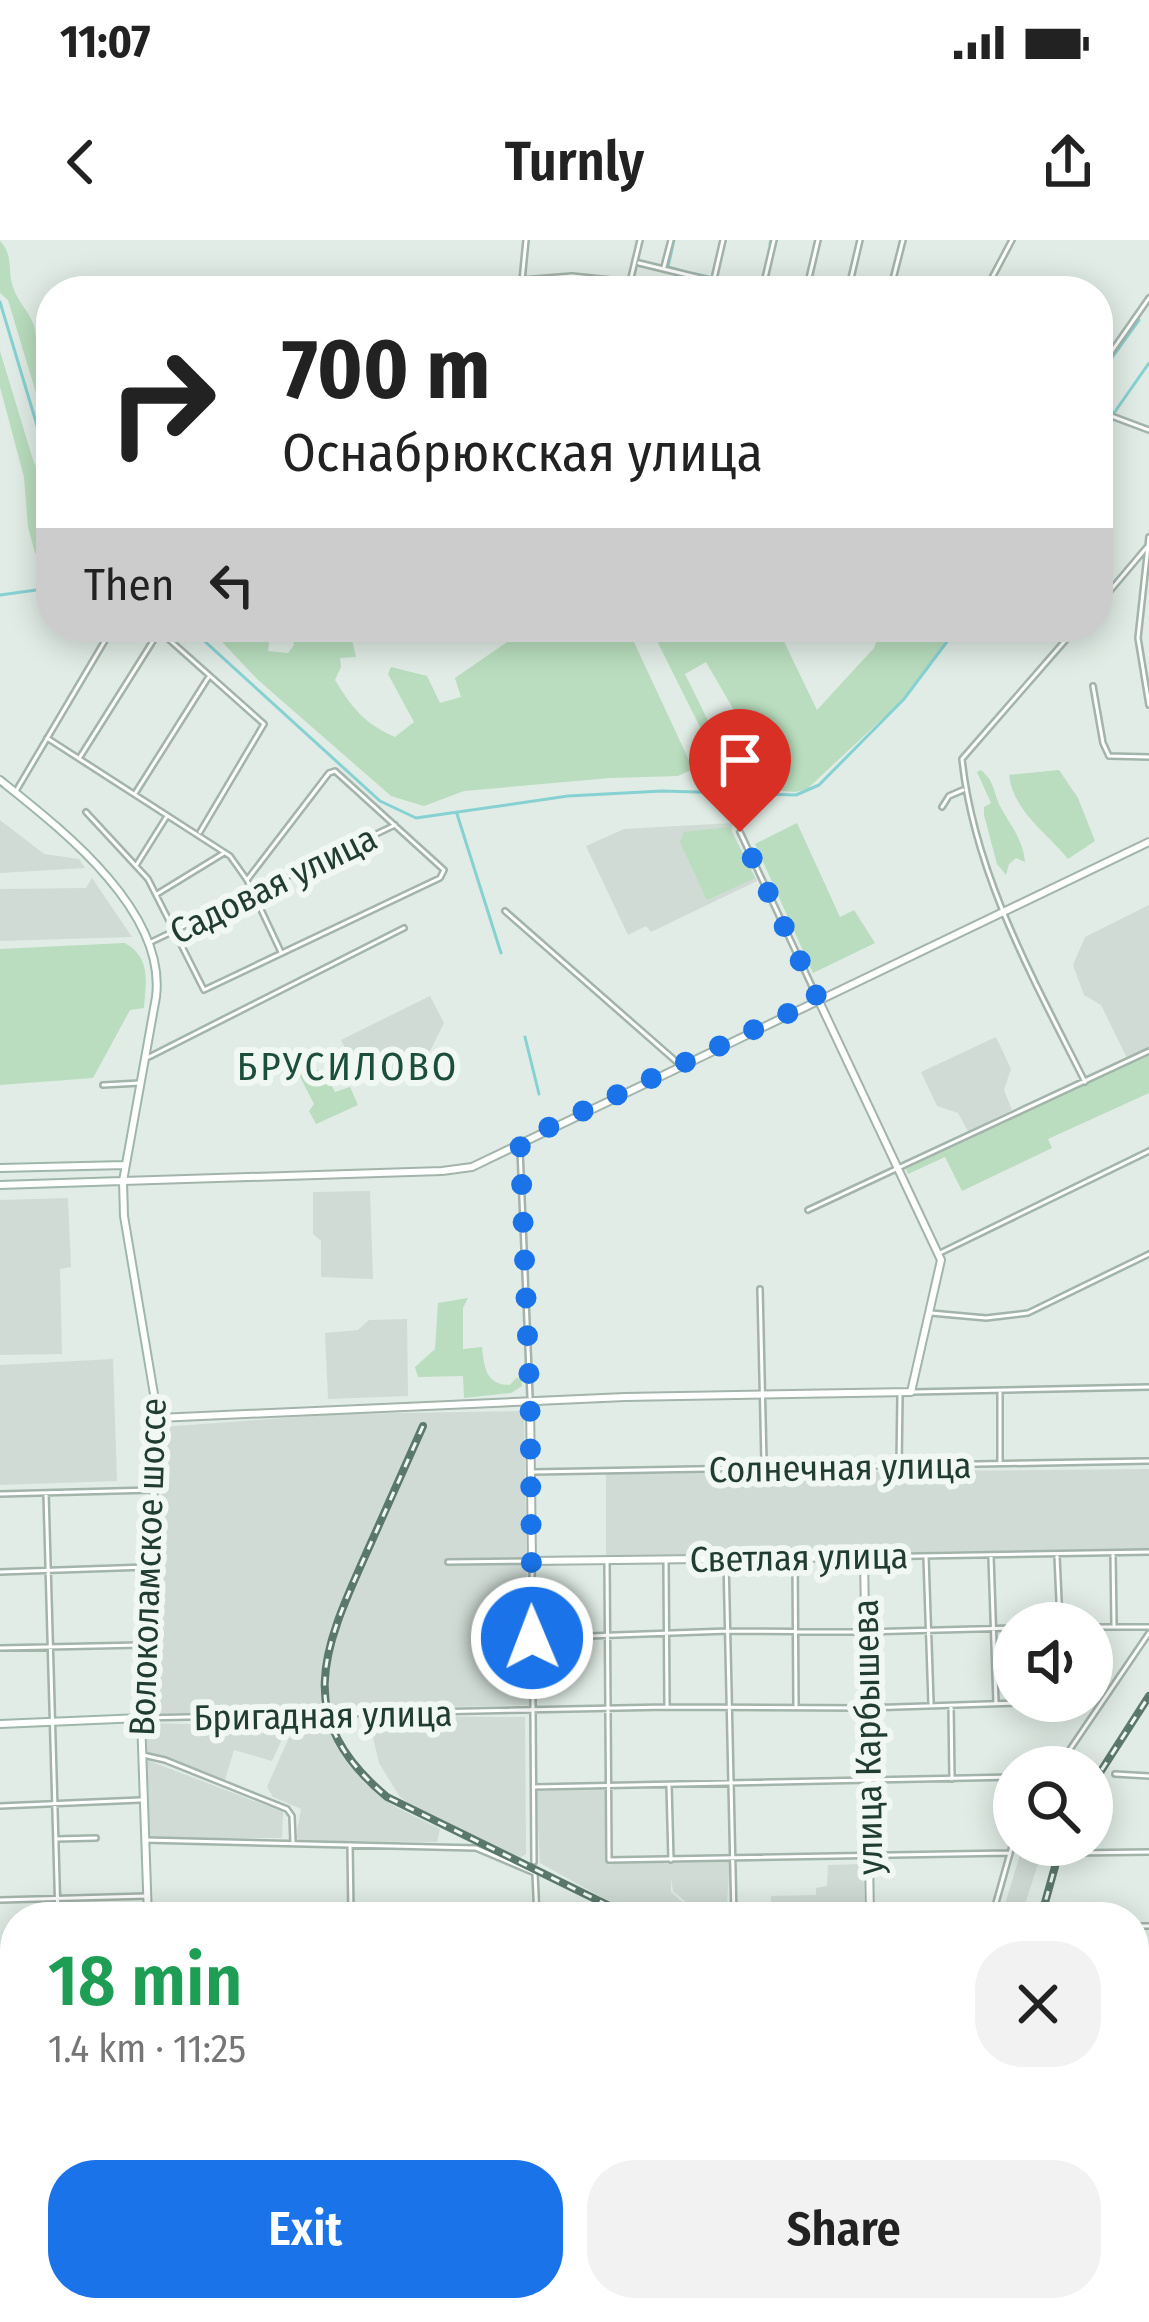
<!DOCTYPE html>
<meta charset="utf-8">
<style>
:root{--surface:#fff;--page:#f2f2f2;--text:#222;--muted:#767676;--accent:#1a73e8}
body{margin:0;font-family:"Fira Sans Condensed",sans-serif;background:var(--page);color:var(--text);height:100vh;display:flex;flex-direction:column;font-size:45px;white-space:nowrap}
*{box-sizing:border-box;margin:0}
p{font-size:39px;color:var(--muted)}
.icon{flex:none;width:66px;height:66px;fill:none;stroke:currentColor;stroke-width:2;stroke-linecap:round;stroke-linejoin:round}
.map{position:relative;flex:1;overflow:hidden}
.details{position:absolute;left:0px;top:1662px;width:1149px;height:420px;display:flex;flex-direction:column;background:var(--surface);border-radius:48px 48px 0 0;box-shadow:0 6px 30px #0003}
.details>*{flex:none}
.banner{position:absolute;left:36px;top:36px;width:1077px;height:366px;border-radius:48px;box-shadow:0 6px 30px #0003;background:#fff;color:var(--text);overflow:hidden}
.tools{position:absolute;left:993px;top:1362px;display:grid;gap:24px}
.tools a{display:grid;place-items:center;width:120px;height:120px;border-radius:50%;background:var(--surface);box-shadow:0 6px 30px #0003;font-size:60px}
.pin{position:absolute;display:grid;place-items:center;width:102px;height:102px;color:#fff;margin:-123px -51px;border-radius:50% 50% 50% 0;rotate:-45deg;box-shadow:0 0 12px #0007}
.pin .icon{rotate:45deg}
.me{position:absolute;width:132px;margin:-66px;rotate:359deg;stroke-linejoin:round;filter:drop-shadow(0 0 9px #0008)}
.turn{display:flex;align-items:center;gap:42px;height:252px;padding:0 48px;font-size:54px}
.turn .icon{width:156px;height:156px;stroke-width:2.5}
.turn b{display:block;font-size:84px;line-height:102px}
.then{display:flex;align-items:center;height:114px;padding:0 48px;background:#0003;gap:24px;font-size:45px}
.round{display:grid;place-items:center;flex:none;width:126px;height:126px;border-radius:48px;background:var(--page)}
.overview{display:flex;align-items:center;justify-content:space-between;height:204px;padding:0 48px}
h1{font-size:72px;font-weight:600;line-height:90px;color:#1e9e55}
.cta{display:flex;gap:24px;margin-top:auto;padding:24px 48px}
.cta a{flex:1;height:138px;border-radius:48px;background:var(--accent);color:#fff;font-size:48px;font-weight:600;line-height:138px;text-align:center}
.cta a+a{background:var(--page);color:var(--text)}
.status{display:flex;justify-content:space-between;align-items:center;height:84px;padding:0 60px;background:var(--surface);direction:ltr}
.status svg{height:33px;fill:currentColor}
header{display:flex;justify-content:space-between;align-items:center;height:156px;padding:0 48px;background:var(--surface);font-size:54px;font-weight:600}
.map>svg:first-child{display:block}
</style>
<div class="status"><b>11:07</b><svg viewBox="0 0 49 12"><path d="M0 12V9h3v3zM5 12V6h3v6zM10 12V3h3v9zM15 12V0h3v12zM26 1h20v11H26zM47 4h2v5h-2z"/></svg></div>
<header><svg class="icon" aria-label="back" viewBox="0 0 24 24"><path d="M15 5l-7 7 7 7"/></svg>Turnly<svg class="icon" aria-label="share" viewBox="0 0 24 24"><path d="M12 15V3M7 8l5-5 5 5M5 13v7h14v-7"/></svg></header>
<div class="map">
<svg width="1149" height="2082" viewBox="0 0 1149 2082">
<rect width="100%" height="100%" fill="#e0ece5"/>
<path fill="#cfdbd4" d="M0 580 44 614 79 619 85 628 0 633Z
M732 583V591L757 641 651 692 646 686 628 695 586 606 624 589Z
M92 638 132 697 0 701V649L86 648Z
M1149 665V807L1127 818 1101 765 1084 755 1073 725 1085 697Z
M430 756 444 783 428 815 391 833 355 828 341 800Z
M996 797 1011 829 1004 850 1012 870 968 891 958 873 937 866 921 832Z
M370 951 373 1039 321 1037V1001L313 994V952Z
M68 958 71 1027 60 1029 62 1114 0 1115V960Z
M407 1079 408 1156 328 1159 325 1093 358 1090 369 1080Z
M113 1119 117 1241 0 1245V1125Z
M524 1171 529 1465 149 1474 157 1336 151 1330 154 1261 162 1257V1187L337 1174Z
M1149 1229V1309L606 1316V1234Z
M368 1476 525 1477 526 1614 517 1620 433 1580 400 1557 379 1523Z
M146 1483 182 1484H289L272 1521 234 1510 225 1540 147 1513Z
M294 1486H327L364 1541 392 1565 440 1589 437 1602 300 1601 296 1597 301 1569 273 1557 267 1547Z
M147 1520 283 1572 282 1598H150Z
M607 1549 609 1627 610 1623 730 1622 726 1677H692V1667L673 1651 671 1638V1652L689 1668 690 1677H637L540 1623 536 1551Z
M1023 1605H1044L1021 1677H1001Z
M863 1624 865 1677H771V1656L816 1655V1648L827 1646 828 1625Z
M961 2067H1127L1136 2074 1135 2080 1141 2082H963Z"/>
<path fill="#b9ddbe" d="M0 1C14 16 7 29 13 47 20 68 36 75 36 100L51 109V186L45 183 8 60 0 53Z
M0 111 33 220 51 264V332L35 313 28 287 24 237 0 147Z
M208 387H271L268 411 288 413 294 405 288 387H340L352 400 356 417 340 418 341 427 335 440C352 468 365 484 395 497L414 482 388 434 391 427 427 436 440 463 461 457 455 438 529 387H627L693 529 678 536 610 538 464 551 424 566 391 556 257 439Z
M650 387H777L817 470 874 408 879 395 876 387H955L927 431 896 466 807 549 796 552 713 545 724 528 759 513 706 422 685 434 721 507 712 511Z
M981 530C995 542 993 551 1000 566 1010 585 1023 599 1025 622L1016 618 1009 624 1006 635 997 624 984 575V567L991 563 977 532Z
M1059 530 1078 558 1095 601 1068 619C1047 593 1013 571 1009 535Z
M797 583 840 677 854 670 875 703 813 733 755 604Z
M729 587 755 638 707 660 680 602 684 592Z
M125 703C151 718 146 741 144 768L130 770 93 838 0 845V709Z
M1149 813V853L1048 899 1052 908 962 951 945 917 908 934 906 929Z
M301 819 308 832 323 829 335 852 350 847 358 865 316 884 309 871 314 864 293 823Z
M468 1058 463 1068V1109L482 1107C484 1126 485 1145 510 1145L516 1138 521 1139 522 1146 511 1153 464 1158 463 1136 418 1137 415 1127 435 1109 438 1063Z"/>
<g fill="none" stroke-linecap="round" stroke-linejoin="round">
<path stroke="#87d1d2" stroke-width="3" d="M674 0 668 27 689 33
M770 4 771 0
M695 34 709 37
M526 51 528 44 542 45
M739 51H740
M0 62 51 232
M1098 137 1139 80
M1114 173 1149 123
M1098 195 1110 178
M0 355 51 348
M189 387 380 561 416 578 568 556 662 551 796 555 819 545 904 459 958 387
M457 574 501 713
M525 797 539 854"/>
<g stroke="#a3b4ab" stroke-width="8">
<path id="minor" d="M639 23 754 51
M664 27 671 0
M714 39 723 0
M522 40 572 36 630 42 640 0
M521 51 526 0
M762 51 774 0
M806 51 818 0
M848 51 860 0
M890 51 903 0
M985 51 1012 0
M1098 131 1149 58
M1098 171 1149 190
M1149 297 1138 398 1149 465
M1098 365 1147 307
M155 387 264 484 200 592
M1077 387 962 519C974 634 1034 740 1085 842
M1093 446 1103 503 1109 516 1149 517
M47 498 230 616 247 640 281 712
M80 517 158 393
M16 551 113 387
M136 552 208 438
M942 567 949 556 963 550
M86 572 148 639 204 750 440 638 444 630 335 531 329 533 247 640
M740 592 817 757
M137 624 167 576
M157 654 224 613
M505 671 678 823
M149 703 395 585
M149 817 404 688
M103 845 140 843
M520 909 530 1157
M808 970 1149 811
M940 1013 1149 911
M760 1049 764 1222
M931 1073 986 1078 1028 1073 1149 1014
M913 1152 1149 1147
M1000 1222V1153
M899 1225 900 1156
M533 1232 1149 1221
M46 1253 58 1677
M0 1254 152 1250
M1113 1314 1114 1386
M1057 1316 1060 1383
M864 1317 1149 1312
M926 1317 931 1463
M991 1317 996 1463
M726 1319 734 1677
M795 1319 796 1465
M607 1321 609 1620 1009 1613
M448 1322 532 1321 534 1622
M666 1322 667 1467
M0 1332 147 1327
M1092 1387H1149
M533 1398 728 1391 864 1392 1014 1388
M0 1408 141 1405
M951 1466 952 1539
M141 1478 667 1467 866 1468 1080 1461
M143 1515 165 1520 287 1569 292 1576 293 1602
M1058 1527 1149 1393
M1115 1534 1149 1536
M669 1546 671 1620
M534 1547 1014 1537
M0 1566 140 1560
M56 1599 96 1598
M145 1600 476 1608 535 1633 537 1677
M350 1605 351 1674
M1073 1613 1149 1612
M0 1660 147 1656
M214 1674 399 1677
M992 1677 1014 1599
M1134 1686H1149
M1134 1752H1149
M1134 1907H1149
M0 1976 15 1978
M1134 1986 1149 1985
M0 2037 15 2038
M559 2067 560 2082
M956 2067 959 2082"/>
</g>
<g stroke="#a3b4ab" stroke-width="10">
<path id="tertiary" d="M123 941 442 931 472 927 1149 602
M530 1162 532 1321 864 1317 870 1677
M158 1178 625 1157 911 1152 941 1020 818 759"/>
</g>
<g stroke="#9fb7ab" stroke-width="10">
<path id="secondary" d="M0 540C60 588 167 670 156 757L123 941 124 976 158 1178 141 1478 148 1677
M0 928 125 925
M0 945 122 941
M0 1484 141 1478
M1134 1805 1149 1801
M0 1880 15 1881"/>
</g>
<use href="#minor" stroke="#fff" stroke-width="3"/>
<use href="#tertiary" stroke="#fff" stroke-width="6"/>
<use href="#secondary" stroke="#fff" stroke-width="6"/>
<g stroke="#5b786c" stroke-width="8">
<path id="rail" d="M423 1186C404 1229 385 1272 366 1314 323 1410 292 1478 387 1557L632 1677
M1092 1545 1149 1456
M1041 1677 1061 1605
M1134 2066 1149 2077"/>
</g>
<use href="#rail" stroke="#f1f8f3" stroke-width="3" stroke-dasharray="9" stroke-linecap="butt"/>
</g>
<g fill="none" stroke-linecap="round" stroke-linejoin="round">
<path stroke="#1a73e8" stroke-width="21" stroke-dasharray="0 37.8" d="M532 1398 530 1162 520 901 818 759 740 592"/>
</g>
<g text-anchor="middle" stroke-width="12" stroke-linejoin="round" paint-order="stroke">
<g font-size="36" fill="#213c31" stroke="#f1f8f3">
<text transform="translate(273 644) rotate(-26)" y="13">Садовая улица</text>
<text transform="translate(840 1227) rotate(-1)" y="13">Солнечная улица</text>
<text transform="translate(799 1317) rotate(-1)" y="13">Светлая улица</text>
<text transform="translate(147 1327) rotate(-88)" y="13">Волоколамское шоссе</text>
<text transform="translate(323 1475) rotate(-1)" y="13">Бригадная улица</text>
<text transform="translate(867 1497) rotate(-91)" y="13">улица Карбышева</text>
</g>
<g font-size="39" letter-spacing="3" fill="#1c4f3b" stroke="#f1f8f3">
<text x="348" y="840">БРУСИЛОВО</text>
</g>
</g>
</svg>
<div class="tools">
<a><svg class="icon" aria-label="sound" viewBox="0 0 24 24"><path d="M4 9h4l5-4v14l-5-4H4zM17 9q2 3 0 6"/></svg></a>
<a><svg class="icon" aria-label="search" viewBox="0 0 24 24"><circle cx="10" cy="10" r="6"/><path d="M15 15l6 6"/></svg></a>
</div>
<div class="pin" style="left:740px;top:592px;background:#d93025"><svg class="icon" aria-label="arrive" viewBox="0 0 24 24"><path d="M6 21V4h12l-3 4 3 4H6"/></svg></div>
<svg class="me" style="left:532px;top:1398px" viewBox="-20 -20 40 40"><circle r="17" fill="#1a73e8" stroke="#fff" stroke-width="3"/><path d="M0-11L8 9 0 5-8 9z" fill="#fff"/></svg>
<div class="banner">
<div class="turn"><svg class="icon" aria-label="right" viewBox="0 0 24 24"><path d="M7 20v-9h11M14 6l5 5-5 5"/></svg><div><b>700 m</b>Оснабрюкская улица</div></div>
<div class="then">Then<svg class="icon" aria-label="left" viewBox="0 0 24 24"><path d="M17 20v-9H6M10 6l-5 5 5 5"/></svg></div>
</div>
<section class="details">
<div class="overview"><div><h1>18 min</h1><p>1.4 km · 11:25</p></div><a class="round"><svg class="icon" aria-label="close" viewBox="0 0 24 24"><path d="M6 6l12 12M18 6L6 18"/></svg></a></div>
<div class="cta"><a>Exit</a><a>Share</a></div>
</section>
</div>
